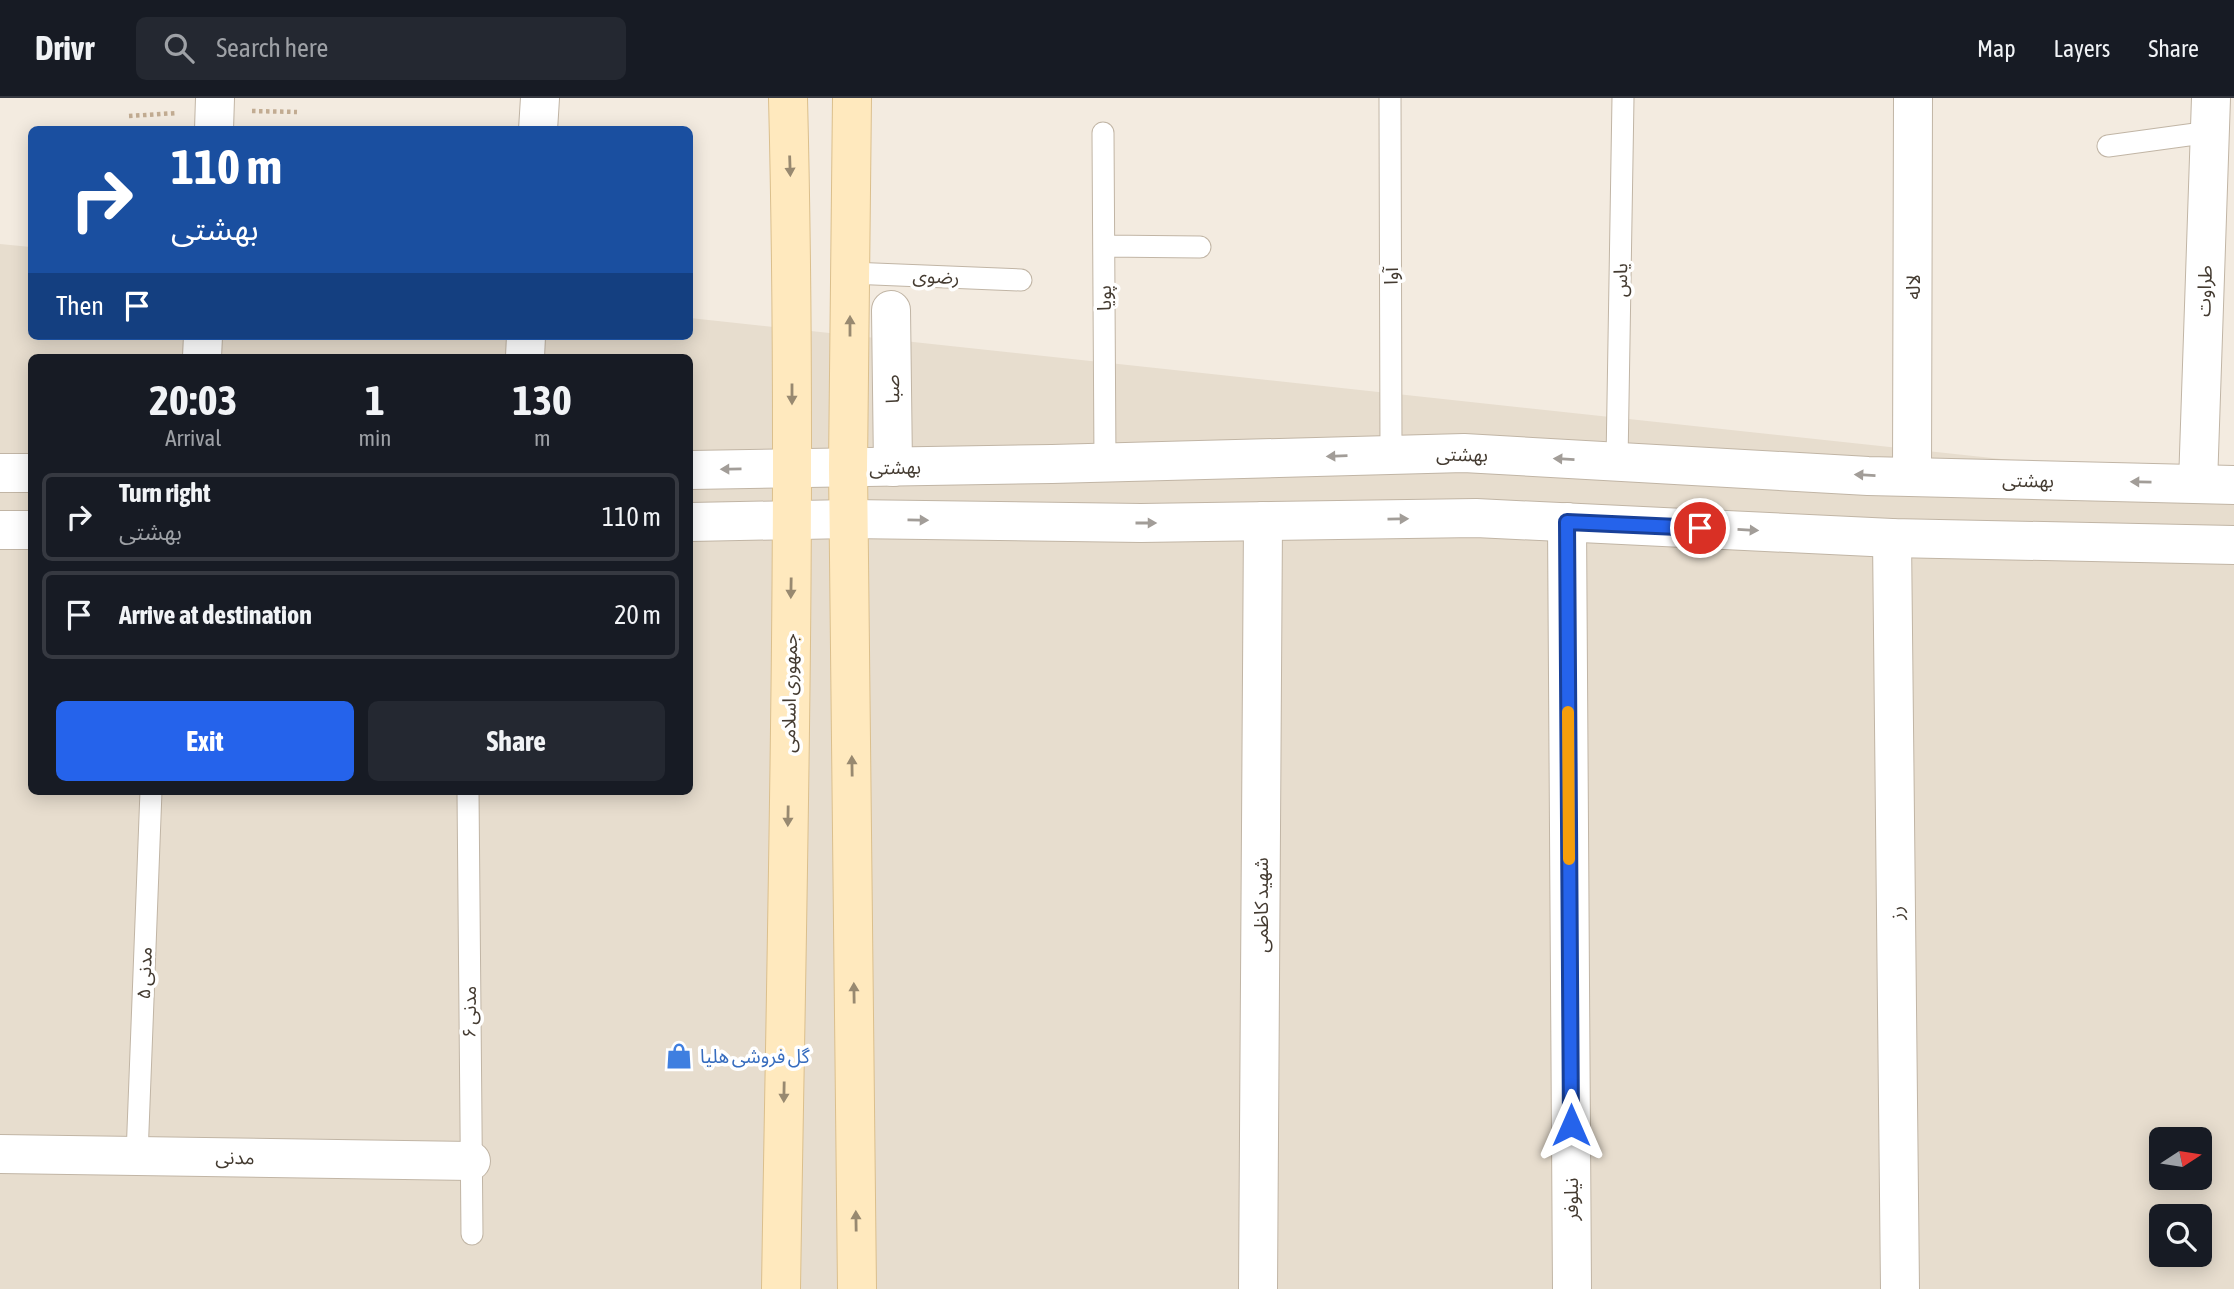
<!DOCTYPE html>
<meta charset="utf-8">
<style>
:root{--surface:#171b24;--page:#242831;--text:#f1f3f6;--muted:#9ea1a6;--line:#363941;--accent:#2563eb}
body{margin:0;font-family:"Asap Condensed","Noto Sans Arabic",sans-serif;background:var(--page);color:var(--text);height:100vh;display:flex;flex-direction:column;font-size:26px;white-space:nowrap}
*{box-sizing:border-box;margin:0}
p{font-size:23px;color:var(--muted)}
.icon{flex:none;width:38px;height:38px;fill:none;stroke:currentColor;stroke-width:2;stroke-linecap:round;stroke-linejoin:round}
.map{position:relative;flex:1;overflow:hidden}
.side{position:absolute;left:28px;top:256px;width:665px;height:441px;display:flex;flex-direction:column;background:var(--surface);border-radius:10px;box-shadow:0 4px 18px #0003}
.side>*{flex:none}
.guide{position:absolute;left:28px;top:28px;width:665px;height:214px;border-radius:10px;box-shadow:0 4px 18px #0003;background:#1a4fa0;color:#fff;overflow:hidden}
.needle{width:46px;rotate:78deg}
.controls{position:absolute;left:2149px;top:1029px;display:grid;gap:14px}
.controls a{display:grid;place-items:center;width:63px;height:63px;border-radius:10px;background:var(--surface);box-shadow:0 4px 18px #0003;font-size:35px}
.pin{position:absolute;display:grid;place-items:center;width:60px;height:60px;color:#fff;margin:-30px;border:4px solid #fff;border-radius:50%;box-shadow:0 2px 7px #0007}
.me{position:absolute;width:77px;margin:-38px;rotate:0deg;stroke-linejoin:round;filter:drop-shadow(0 0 5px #0008)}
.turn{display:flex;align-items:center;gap:24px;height:147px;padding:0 28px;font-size:32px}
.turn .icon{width:91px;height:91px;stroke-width:2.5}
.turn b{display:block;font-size:49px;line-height:60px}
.then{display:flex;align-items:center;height:66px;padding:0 28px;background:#0003;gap:14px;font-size:26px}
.eta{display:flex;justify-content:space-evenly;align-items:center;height:119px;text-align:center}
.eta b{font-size:42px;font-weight:700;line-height:49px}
.action{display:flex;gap:14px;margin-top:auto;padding:14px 28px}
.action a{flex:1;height:80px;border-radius:10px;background:var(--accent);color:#fff;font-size:28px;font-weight:700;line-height:80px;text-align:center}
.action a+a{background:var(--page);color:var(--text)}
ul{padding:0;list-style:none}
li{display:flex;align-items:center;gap:21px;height:88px;margin:0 14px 10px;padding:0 14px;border:4px solid var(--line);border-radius:10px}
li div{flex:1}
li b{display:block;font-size:26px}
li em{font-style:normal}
header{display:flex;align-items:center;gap:42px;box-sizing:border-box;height:98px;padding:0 35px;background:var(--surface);border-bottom:2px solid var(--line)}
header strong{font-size:33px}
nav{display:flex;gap:38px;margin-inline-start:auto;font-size:24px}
.search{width:490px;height:63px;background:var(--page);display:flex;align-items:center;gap:18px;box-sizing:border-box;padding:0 24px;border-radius:10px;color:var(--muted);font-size:26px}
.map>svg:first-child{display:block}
</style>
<header>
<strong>Drivr</strong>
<div class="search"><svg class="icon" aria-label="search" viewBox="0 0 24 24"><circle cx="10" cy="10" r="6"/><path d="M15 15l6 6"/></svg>Search here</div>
<nav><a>Map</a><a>Layers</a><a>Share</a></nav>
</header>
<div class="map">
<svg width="2234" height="1191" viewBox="0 0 2234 1191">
<rect width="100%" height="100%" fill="#f3ebe0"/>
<path fill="#e7ddce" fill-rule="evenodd" d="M0 146 31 149 32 238H690V220L2234 386V1191H0ZM32 259H690V693H32ZM2161 1041H2200V1080H2161ZM2161 1118H2200V1157H2161Z"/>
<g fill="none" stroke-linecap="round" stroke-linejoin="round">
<g stroke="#c1b5a5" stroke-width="23">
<path id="service" d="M1390 0 1391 356
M1103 35 1105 364
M2108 48 2210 34
M1104 148 1200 149
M850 175 1021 182
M1617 364 1623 0
M468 693 472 1136
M137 1058 151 693"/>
</g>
<g stroke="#c1b5a5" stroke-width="40">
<path id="minor" d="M214 32 215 0
M538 32 540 0
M891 212 893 369
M202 259 203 238
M525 259 526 238
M1912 379 1913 0
M2198 386 2211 0
M1567 424 1572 1191
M1892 440 1900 1191
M0 1056 471 1063
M1258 1191 1263 423"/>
</g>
<g stroke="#c1b5a5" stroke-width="40">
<path id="tertiary" d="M690 372 1052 366 1464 355 1868 378 2234 387
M0 375H32
M690 424 850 421 1141 425 1476 420 1892 440 2234 447
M0 432H32"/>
</g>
<g stroke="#dbbf8c" stroke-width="40">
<path id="secondary" d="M852 0 848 369 857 1191
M781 1191C787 794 798 397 788 0"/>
</g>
<path stroke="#c2ac92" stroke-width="4.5" stroke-dasharray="3.5 3.5" stroke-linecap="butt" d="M252 13 297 14
M129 18 177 15"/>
<use href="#service" stroke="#fff" stroke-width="21"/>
<use href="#minor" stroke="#fff" stroke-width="38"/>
<use href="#tertiary" stroke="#fff" stroke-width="38"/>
<use href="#secondary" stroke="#ffe9be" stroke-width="38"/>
</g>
<defs><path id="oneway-solid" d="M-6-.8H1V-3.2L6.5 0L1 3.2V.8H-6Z" transform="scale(1.75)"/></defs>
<g fill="#988970">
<use href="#oneway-solid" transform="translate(790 68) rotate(88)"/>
<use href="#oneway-solid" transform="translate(850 228) rotate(-90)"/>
<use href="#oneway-solid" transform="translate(792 296) rotate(90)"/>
<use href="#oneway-solid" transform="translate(791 490) rotate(91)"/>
<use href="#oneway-solid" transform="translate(852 668) rotate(-91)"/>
<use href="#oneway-solid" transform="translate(788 718) rotate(91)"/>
<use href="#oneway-solid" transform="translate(854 895) rotate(-91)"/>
<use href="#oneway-solid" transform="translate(784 994) rotate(91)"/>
<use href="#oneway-solid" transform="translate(856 1123) rotate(-91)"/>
</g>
<g fill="#a29d98">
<use href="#oneway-solid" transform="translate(1337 358) rotate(178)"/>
<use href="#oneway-solid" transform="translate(1564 361) rotate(-177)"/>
<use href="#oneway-solid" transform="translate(731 371) rotate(179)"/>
<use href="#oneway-solid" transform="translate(1865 377) rotate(-177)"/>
<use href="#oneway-solid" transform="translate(2141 384) rotate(-179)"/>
<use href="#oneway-solid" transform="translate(1398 421) rotate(-1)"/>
<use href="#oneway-solid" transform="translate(918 422) rotate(1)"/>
<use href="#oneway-solid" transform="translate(1146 425)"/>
<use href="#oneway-solid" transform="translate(1748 432) rotate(3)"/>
</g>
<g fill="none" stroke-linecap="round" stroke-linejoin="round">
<g stroke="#184099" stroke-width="18">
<path id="route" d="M1571 1027 1567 424 1700 430"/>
</g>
<use href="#route" stroke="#2563eb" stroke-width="12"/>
<path stroke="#f59e0b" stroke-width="12" d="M1568 614 1569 761"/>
</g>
<defs>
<g id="shop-bare" transform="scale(2.1)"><path d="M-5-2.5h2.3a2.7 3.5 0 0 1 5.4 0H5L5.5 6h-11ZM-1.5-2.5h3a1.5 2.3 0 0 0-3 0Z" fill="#3f7fe0" stroke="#fff" stroke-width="2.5" paint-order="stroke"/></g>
</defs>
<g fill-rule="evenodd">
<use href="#shop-bare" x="679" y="958"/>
</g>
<g text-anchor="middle" stroke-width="7" stroke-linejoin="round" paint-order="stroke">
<g font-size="19" fill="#443b31" stroke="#fff">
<text transform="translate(936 178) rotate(2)" y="7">رضوی</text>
<text transform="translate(1391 178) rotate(-90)" y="7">آوا</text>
<text transform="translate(1620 182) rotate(-89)" y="7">یاس</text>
<text transform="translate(1913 189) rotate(-90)" y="7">لاله</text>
<text transform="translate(2204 193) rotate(-88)" y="7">طراوت</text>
<text transform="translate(1104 200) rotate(-90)" y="7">پویا</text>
<text transform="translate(892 291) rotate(-91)" y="7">صبا</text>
<text transform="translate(1462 356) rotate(1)" y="7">بهشتی</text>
<text transform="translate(895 369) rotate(-1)" y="7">بهشتی</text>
<text transform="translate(2028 382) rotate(1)" y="7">بهشتی</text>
<text transform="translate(789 595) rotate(-89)" y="7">جمهوری اسلامی</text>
<text transform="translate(1261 807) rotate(-90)" y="7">شهید کاظمی</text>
<text transform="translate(1896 815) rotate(-91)" y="7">رز</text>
<text transform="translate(144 875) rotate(-88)" y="7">مدنی ۵</text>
<text transform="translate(469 914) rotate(-90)" y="7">مدنی ۶</text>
<text transform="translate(235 1059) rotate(1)" y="7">مدنی</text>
<text transform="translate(1571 1101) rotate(-90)" y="7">نیلوفر</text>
</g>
<g font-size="19" fill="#366cbe" stroke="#fff" text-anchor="start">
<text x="700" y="965">گل فروشی هلیا</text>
</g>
</g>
</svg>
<div class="controls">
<a><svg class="needle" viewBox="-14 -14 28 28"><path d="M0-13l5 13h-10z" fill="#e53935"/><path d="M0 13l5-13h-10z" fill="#9ea1a6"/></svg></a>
<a><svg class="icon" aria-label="search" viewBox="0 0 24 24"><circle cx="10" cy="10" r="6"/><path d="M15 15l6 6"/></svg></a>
</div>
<div class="pin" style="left:1700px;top:430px;background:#d93025"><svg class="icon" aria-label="arrive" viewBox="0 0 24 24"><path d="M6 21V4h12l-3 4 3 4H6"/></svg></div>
<svg class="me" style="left:1571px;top:1027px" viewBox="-20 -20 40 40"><path d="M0-17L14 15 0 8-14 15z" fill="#2563eb" stroke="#fff" stroke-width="4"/></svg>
<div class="guide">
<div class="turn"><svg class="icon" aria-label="right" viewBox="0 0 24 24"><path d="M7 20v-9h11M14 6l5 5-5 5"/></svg><div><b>110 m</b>بهشتی</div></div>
<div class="then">Then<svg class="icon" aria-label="arrive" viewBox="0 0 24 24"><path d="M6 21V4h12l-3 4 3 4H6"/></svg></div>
</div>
<section class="side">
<div class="eta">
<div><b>20:03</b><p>Arrival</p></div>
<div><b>1</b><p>min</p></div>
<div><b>130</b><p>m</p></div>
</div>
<ul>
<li><svg class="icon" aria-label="right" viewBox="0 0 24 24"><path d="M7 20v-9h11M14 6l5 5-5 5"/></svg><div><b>Turn right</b><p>بهشتی</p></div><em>110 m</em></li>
<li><svg class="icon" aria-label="arrive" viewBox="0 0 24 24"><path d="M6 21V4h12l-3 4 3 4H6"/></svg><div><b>Arrive at destination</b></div><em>20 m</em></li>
</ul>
<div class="action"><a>Exit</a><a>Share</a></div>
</section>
</div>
